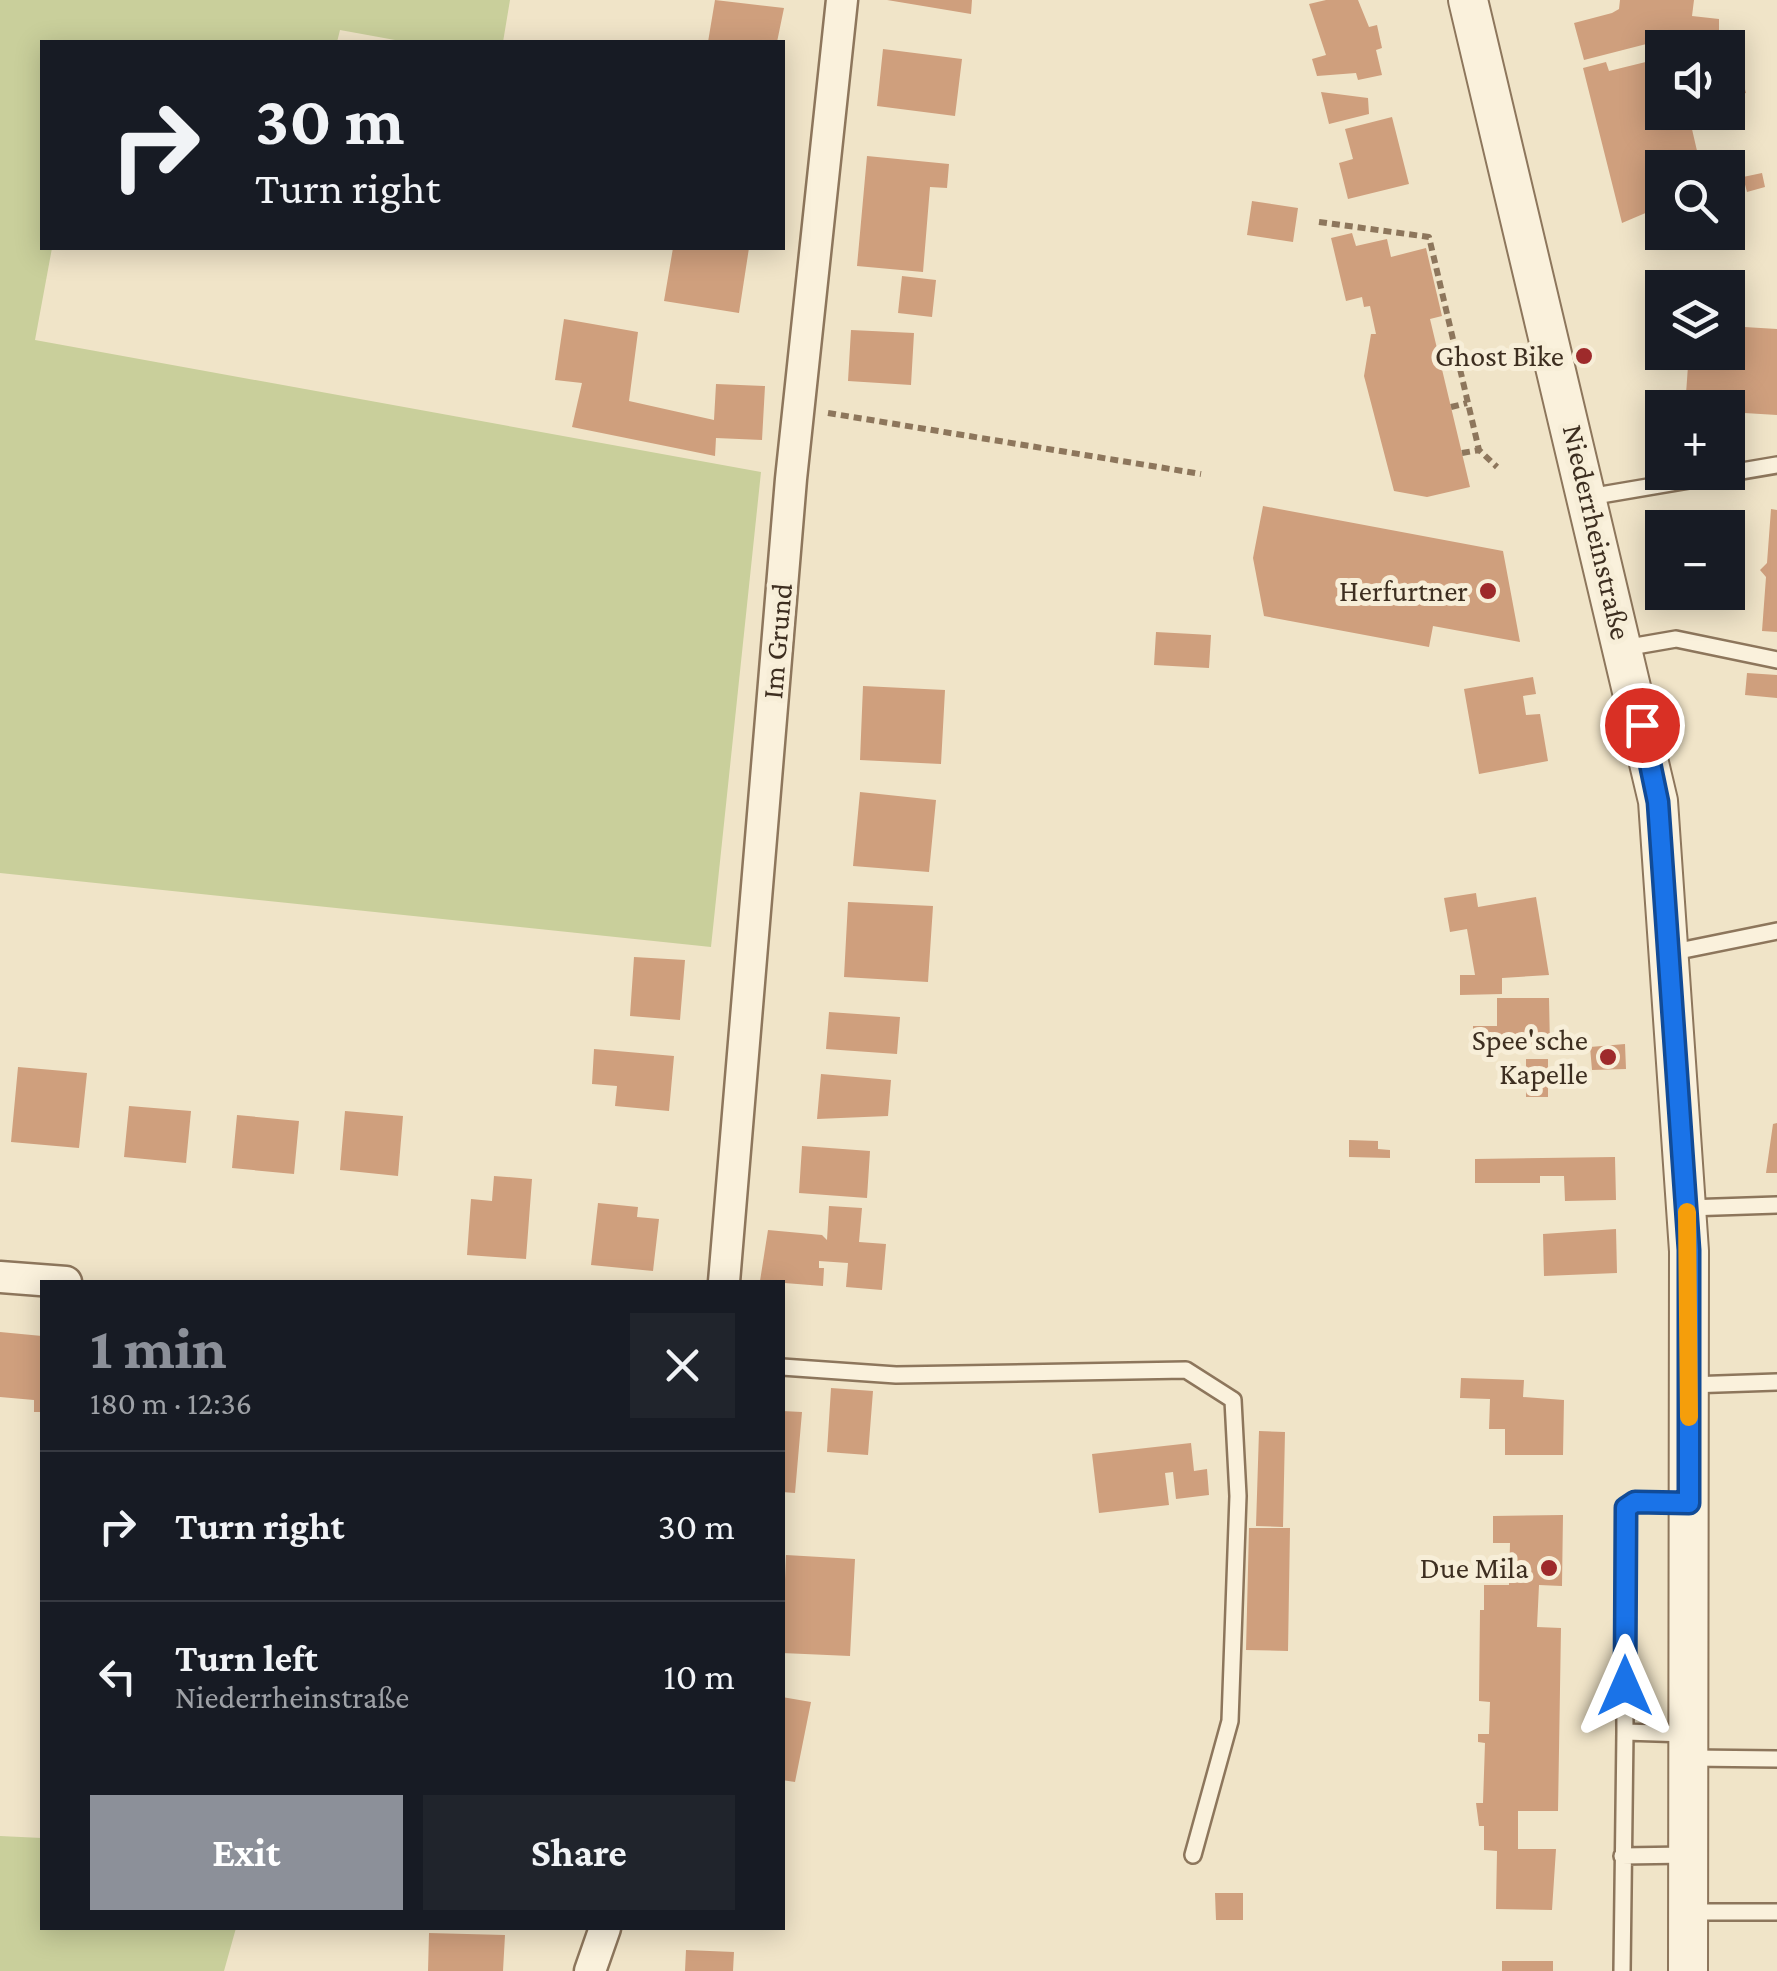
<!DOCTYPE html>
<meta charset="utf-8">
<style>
:root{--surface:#171b24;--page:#20242c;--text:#f1f3f6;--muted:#9ea1a6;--line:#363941;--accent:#8c9099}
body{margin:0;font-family:"Crimson Pro",serif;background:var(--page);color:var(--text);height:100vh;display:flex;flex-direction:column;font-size:38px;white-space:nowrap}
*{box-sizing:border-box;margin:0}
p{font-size:32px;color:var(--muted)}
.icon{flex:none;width:55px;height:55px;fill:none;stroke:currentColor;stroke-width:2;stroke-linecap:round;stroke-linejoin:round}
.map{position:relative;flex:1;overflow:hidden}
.panel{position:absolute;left:40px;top:1280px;width:745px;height:650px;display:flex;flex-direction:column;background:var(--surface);border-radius:0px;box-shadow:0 5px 25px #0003}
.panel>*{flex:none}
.banner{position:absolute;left:40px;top:40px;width:745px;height:210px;border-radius:0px;box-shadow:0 5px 25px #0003;background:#171b24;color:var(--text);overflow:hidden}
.buttons{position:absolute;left:1645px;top:30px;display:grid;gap:20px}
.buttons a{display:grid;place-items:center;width:100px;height:100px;border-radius:0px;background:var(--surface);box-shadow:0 5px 25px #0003;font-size:50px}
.pin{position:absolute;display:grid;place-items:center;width:85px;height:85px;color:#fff;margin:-42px;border:5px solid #fff;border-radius:50%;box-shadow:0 2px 10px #0007}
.me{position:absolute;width:110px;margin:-55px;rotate:0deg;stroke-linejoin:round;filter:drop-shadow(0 0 8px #0008)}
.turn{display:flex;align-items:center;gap:35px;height:210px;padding:0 50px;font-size:45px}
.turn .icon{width:130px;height:130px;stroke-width:2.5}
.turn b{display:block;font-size:70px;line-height:85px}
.round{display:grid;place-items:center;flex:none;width:105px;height:105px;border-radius:0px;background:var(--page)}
.headline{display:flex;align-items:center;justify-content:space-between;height:170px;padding:0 50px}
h1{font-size:60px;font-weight:700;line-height:75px;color:var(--accent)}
.action{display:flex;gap:20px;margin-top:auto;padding:20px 50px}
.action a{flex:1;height:115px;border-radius:0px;background:var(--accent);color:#fff;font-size:40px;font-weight:700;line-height:115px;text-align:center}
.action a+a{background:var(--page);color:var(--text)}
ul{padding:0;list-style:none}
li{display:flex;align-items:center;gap:30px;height:150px;padding:0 50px;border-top:2px solid var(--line)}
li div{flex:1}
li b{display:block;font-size:38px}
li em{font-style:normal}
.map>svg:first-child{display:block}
</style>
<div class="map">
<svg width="1777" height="1971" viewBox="0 0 1777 1971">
<rect width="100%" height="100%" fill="#f0e4c8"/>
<path fill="#c9cf9b" d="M0 0H510L503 42H406L340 30 337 42H42V248H52L35 340 761 472 711 947 0 873Z
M0 1836 42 1838V1928H236L224 1971H0Z"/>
<path fill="#cf9f7d" d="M715 0 784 8 777 42H708Z
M887 0H972L971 14Z
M1326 0H1358L1369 27 1377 25 1382 48 1376 50 1382 75 1358 80 1356 73 1317 76 1312 59 1326 55 1309 4Z
M1620 0H1694L1692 16 1719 19V32L1701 30 1584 60 1574 23 1612 13 1619 9Z
M883 49 962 59 955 116 877 106Z
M1734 49 1746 93 1728 97V50Z
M1662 53V112H1688L1701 168H1662V206L1622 223 1583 68 1606 62 1609 71 1658 59 1657 54Z
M1321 92 1368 98 1369 114 1329 124Z
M1392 117 1409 184 1348 199 1339 163 1353 159 1345 129Z
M867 156 949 164 947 188 930 187 923 272 857 266Z
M1762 173 1765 187 1747 192 1743 177Z
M1252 201 1298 208 1293 242 1247 235Z
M1352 233 1356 246 1387 239 1391 257 1426 248 1442 316 1430 319 1470 487 1427 497 1394 491 1364 376 1371 334H1376L1370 306 1364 307 1362 297 1346 301 1331 238Z
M673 248H749L739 313 664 301Z
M902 276 936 280 932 317 898 313Z
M564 319 638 332 629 401 714 420 716 384 765 386 762 440 716 438 715 456 572 427 582 383 555 380Z
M1728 326 1777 329V415L1728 412V408H1685L1689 352H1728Z
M851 330 914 333 911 385 848 381Z
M1263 506 1503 551 1520 642 1433 626 1429 647 1264 616 1253 558Z
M1771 509 1777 510V632L1762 631 1766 577 1760 570 1767 563Z
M1156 632 1211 635 1209 668 1154 665Z
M1747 673 1777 675V698L1745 695Z
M1533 677 1536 694 1523 696 1526 715 1540 714 1548 761 1479 774 1464 689Z
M863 686 945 690 941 764 860 760Z
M860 792 936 800 929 872 853 866Z
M1476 893 1478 907 1536 897 1549 975 1502 978V994L1460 995V975H1475L1467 929 1450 932 1444 898Z
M848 902 933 906 928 982 844 977Z
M634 957 685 960 680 1020 630 1016Z
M1497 998H1549L1550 1047 1473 1046V1026H1497Z
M829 1012 900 1017 897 1054 826 1049Z
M1625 1044 1626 1069 1592 1070 1590 1047Z
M594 1049 674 1056 669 1111 615 1106 617 1086 592 1084Z
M1526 1059H1548V1097H1526Z
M18 1067 87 1073 79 1148 11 1142Z
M821 1074 891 1080 888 1116 817 1119Z
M129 1106 191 1111 186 1163 124 1157Z
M345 1111 403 1116 398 1176 340 1170Z
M237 1115 299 1121 294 1174 232 1168Z
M1777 1123V1173H1766L1773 1124Z
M1349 1140 1378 1141V1149L1390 1150V1158L1349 1157Z
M802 1146 870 1151 867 1198 799 1193Z
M1615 1157 1616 1200 1565 1201 1564 1176H1540V1183H1475V1159Z
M494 1176 532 1179 526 1259 467 1255 471 1199 492 1201Z
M598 1203 638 1207 637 1217 659 1219 653 1271 591 1265Z
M829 1206 862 1208 859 1242 886 1244 882 1290 846 1287 848 1263 819 1261V1268H824L823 1286 760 1281 768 1230 822 1235 827 1240Z
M1616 1229 1617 1273 1544 1276 1543 1234Z
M0 1332 42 1336V1412H34V1400L0 1397Z
M1461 1378 1524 1380 1523 1397 1564 1400 1563 1455H1505V1429H1489L1490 1399 1460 1398Z
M831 1388 873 1391 868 1455 827 1452Z
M782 1411 802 1412 795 1493 782 1492Z
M1259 1431 1285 1432 1283 1527 1256 1526Z
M1191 1443 1194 1471 1207 1469 1209 1495 1176 1499 1173 1472 1165 1473 1169 1505 1099 1513 1092 1454Z
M1563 1515 1562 1586 1539 1585 1537 1627 1561 1628 1558 1811H1518V1849H1556L1552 1910 1496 1909 1497 1851 1484 1850V1826H1479L1476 1803H1483L1485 1743 1478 1742V1734H1489L1490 1702 1479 1701 1480 1610H1484V1585H1509L1510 1543H1493V1516Z
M1249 1528H1290L1288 1651 1246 1650Z
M786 1555 855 1559 850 1656 782 1653Z
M782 1697 811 1702 795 1782 782 1780Z
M1215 1893H1243V1920H1216Z
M429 1933 505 1935 503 1971H428Z
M686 1950 734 1952 733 1971H685Z
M1502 1961H1553V1971H1502Z"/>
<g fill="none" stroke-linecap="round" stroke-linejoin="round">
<g stroke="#8d765c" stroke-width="20">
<path id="service" d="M1589 497 1777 465
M1624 648 1676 639 1777 660
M1669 953 1777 931
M1687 1208 1777 1205
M782 1367 896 1375 1186 1370 1233 1400 1238 1496 1230 1721 1193 1855
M1689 1385 1777 1382
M1687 1734 1625 1732 1624 1517 1635 1502 1689 1503
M1691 1758 1777 1759
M1622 1856 1688 1855
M1688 1912H1777
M1622 1971 1625 1732"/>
</g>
<g stroke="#8d765c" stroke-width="35">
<path id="minor" d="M0 1277 66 1282
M724 1282 791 479 842 0
M590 1971 605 1928"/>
</g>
<g stroke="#8d765c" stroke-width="42">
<path id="tertiary" d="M1468 0 1658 801 1689 1251 1688 1971"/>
</g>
<path stroke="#8d765c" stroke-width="6" stroke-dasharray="8 5" stroke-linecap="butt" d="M1319 222 1429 237 1479 450 1497 467
M1441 366 1458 362
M1451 407 1467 403
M828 413 1201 474
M1462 453 1479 450"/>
<use href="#service" stroke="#faf1dc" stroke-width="15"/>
<use href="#minor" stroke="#faf1dc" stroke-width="30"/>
<use href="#tertiary" stroke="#faf1dc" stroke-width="38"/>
</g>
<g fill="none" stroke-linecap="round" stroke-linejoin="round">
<g stroke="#114b97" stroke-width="25">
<path id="route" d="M1625 1686 1626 1508 1635 1502 1689 1503V1250L1658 802 1642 725"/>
</g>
<use href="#route" stroke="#1a73e8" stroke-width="18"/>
<path stroke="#f59e0b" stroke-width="18" d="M1687 1212 1689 1417"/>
</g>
<g fill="#9e2a2b" stroke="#f7eed8" stroke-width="4">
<circle cx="1584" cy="356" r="10"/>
<circle cx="1488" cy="591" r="10"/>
<circle cx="1608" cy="1057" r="10"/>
<circle cx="1549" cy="1568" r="10"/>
</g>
<g text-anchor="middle" stroke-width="10" stroke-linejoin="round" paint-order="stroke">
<g font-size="30" fill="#3d2e20" stroke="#f7eed8" text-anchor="end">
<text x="1564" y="366">Ghost Bike</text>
<text x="1468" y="601">Herfurtner</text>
<text x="1588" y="1050">Spee'sche<tspan x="1588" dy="34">Kapelle</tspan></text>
<text x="1529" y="1578">Due Mila</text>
</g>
<g font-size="30" fill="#3d2e20" stroke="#f7eed8">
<text transform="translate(1597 532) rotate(77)" y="10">Niederrheinstraße</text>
<text transform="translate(777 641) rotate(-85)" y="10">Im Grund</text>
</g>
</g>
</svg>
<div class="buttons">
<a><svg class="icon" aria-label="sound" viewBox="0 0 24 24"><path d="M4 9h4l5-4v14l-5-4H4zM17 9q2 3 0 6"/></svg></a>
<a><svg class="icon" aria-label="search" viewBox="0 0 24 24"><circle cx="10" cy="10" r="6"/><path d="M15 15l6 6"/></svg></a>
<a><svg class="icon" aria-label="layers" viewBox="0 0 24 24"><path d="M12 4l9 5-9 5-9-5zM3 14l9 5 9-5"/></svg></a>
<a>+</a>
<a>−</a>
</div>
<div class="pin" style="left:1642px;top:725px;background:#d93025"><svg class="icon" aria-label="arrive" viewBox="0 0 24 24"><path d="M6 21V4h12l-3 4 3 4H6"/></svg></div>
<svg class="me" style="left:1625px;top:1686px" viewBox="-20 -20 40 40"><path d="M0-17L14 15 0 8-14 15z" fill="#1a73e8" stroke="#fff" stroke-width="4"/></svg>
<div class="banner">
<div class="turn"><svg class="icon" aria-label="right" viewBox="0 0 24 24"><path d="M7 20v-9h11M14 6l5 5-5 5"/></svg><div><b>30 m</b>Turn right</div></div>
</div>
<section class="panel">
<div class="headline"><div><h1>1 min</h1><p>180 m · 12:36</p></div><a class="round"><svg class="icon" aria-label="close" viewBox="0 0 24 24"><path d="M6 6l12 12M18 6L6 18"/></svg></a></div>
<ul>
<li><svg class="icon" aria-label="right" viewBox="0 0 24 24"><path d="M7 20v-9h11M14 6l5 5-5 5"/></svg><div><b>Turn right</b></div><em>30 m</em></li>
<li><svg class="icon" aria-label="left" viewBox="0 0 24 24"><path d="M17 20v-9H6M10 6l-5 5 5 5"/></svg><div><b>Turn left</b><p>Niederrheinstraße</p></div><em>10 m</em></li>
</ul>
<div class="action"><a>Exit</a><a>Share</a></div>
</section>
</div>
